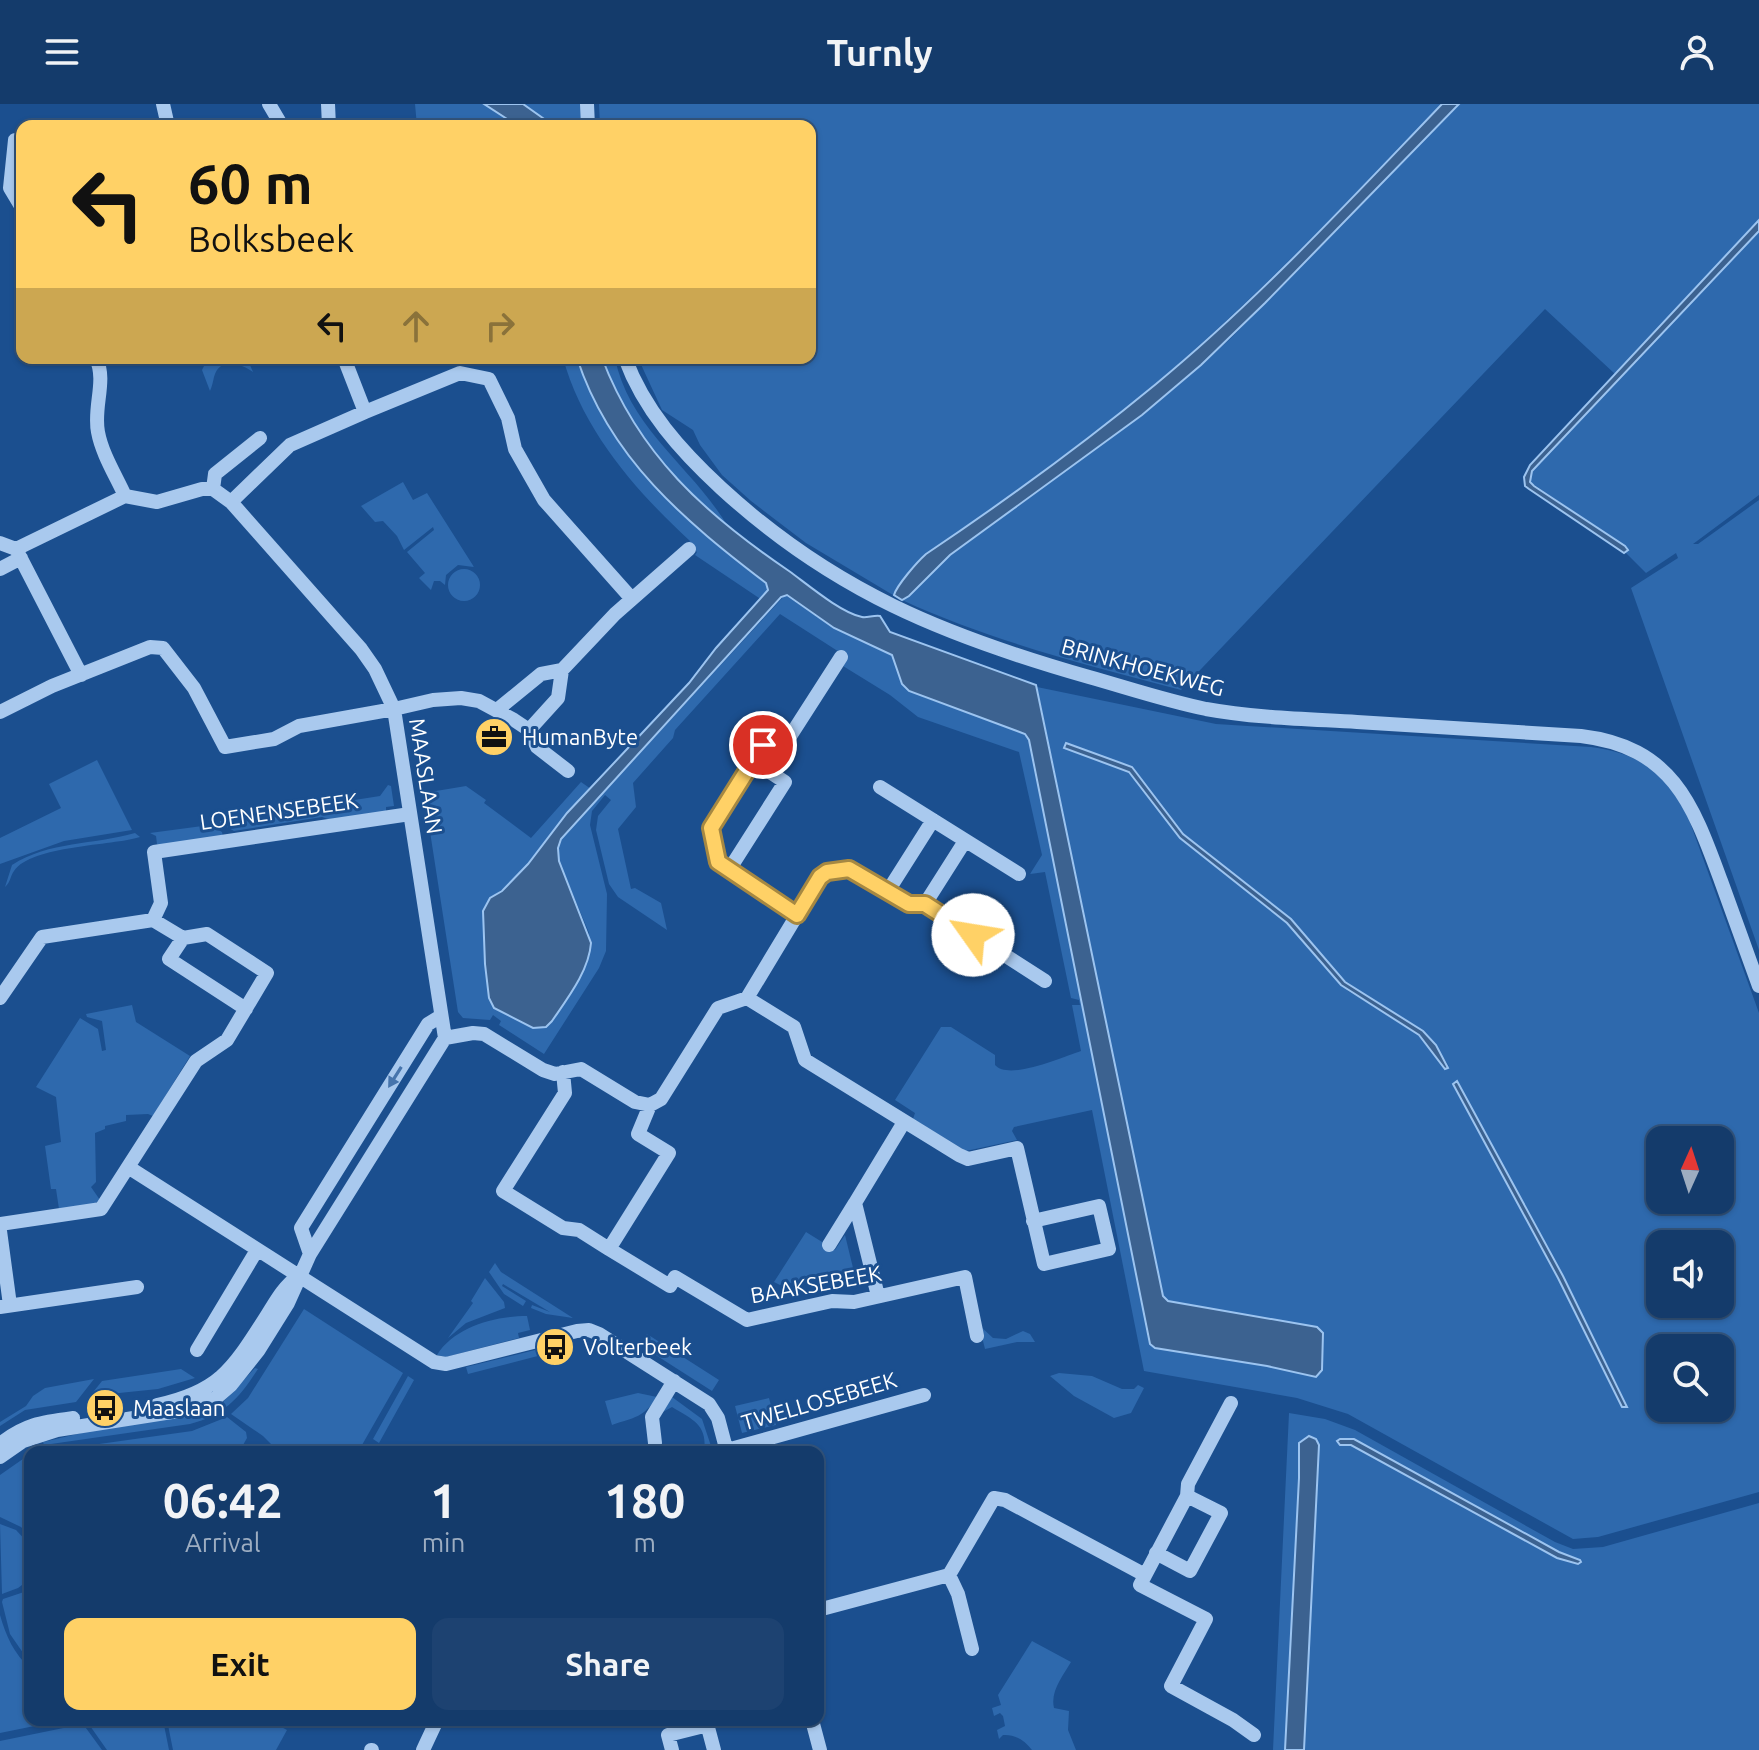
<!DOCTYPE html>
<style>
:root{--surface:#143b6b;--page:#1d4271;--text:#f1f3f6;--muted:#9dadc1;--line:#33557e;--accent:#ffd166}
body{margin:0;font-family:Ubuntu,sans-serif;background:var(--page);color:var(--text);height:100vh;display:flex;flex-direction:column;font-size:30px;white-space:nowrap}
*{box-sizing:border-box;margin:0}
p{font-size:26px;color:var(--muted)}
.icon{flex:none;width:44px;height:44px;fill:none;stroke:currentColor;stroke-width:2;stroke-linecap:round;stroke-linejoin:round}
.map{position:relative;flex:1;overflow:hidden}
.panel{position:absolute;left:24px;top:1342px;width:800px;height:280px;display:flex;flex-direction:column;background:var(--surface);border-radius:16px;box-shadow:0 2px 6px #0004,0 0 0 2px var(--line)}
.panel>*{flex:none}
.top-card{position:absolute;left:16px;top:16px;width:800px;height:244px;border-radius:16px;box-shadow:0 2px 6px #0004,0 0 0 2px var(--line);background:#ffd166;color:#111;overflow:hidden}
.needle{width:52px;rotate:3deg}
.tools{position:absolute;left:1646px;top:1022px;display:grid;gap:16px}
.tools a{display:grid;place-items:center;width:88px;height:88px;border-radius:16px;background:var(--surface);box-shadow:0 2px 6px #0004,0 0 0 2px var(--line);font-size:40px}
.pin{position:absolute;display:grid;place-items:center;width:68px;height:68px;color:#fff;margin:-34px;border:4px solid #fff;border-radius:50%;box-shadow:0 2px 8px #0007}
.me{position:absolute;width:88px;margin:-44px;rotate:302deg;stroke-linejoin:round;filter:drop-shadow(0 0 6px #0008)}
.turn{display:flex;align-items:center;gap:28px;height:168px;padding:0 40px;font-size:36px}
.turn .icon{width:104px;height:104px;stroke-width:2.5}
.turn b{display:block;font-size:56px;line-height:68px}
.lanes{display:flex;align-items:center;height:76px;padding:0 40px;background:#0003;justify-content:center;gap:40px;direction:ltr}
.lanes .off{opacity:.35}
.eta{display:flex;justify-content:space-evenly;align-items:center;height:136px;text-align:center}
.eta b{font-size:48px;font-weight:700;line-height:56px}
.cta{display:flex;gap:16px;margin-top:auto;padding:16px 40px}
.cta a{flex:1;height:92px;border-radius:16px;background:var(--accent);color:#111;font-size:32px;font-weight:700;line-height:92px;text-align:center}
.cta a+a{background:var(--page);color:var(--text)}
header{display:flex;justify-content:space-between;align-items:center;height:104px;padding:0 40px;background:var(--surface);font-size:36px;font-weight:700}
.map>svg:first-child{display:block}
</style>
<header><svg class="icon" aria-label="menu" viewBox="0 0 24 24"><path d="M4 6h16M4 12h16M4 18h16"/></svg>Turnly<svg class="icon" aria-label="person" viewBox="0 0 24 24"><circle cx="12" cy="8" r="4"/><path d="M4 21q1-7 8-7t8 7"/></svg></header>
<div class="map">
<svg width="1759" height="1646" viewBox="0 0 1759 1646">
<rect width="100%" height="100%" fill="#1b4f8f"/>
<path fill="#2e69ad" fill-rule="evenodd" d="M415 0H484L518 22H417Z
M523 0H581V22H554Z
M599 0H1442C1351 95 1260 190 1160 276 1087 340 1006 396 926 450 916 460 898 478 894 491L898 494 806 439 751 397 722 371 700 341 693 326 662 306 638 254H810V22H600Z
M1459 0H1759V116L1615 270 1545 205 1181 586C1086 561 991 537 902 496L950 451 1175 284 1230 235Z
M1759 127V391L1693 440H1698L1759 396V846L1631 484 1678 454 1676 449 1646 469 1626 449 1625 442 1530 378 1532 367Z
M208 254H247L253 268C243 261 220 251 214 273 213 278 212 282 210 287L202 266Z
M563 254H577C611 355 685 417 767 479L768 486 762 496 695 451 697 448 688 440 690 437C636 387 583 327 563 254Z
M602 254H615C629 325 694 364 728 423 672 377 628 322 602 254Z
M403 378 413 396 427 389 474 463 458 461 446 471 445 481 440 477H434L431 486 419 474 425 469 407 448 434 426 433 423 404 446 397 432 383 417 375 418 361 402Z
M448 481a16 16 0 1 1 32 0a16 16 0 1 1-32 0Z
M785 491 834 524 892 551 902 580 926 594 1026 630 1030 640 1132 1139 1149 1238 1155 1244 1267 1262 1316 1273 1322 1266 1317 1223 1168 1197 1163 1192 1037 583 1216 620 1591 643C1642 650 1662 667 1687 710L1759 909V1388L1598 1433 1573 1435 1348 1310 1297 1294 1144 1267 1092 1006 1014 1023 1012 1027 1017 1036 966 1047 913 1015 915 1009 895 996 941 923H951L995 951V961C1009 977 1062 953 1081 947L1072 901H1080L1079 896 1071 894 1045 768 1030 770 1042 751 1019 648 918 613 890 591 843 562 847 553 780 510 675 626 673 634 633 679 636 703 618 725 631 785 635 784 661 799 667 826 618 793 609 780 596 726 598 712 611 696 605 691 592 707 590 721 607 790 606 847 599 864 544 950 499 921 501 917 493 911 490 916 463 914 458 908 424 689 466 682 486 696 484 699 531 734 581 678 591 685C558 720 530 769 490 794L484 836 489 894 494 904 530 923H546L590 846 589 829 559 757 558 744 561 735ZM1064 644 1117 657 1132 663 1183 730 1291 815 1345 878 1416 922 1429 933 1449 962 1414 926 1348 887 1287 819 1180 734 1129 667ZM1456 977 1563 1172 1627 1301 1622 1303 1558 1174 1453 980ZM1660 1036H1720V1096H1660ZM1660 1140H1720V1200H1660ZM1660 1244H1720V1304H1660Z
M97 656 132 726 64 737 0 760V734L61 704 49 680Z
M388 681 391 682 394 702 386 703V707L331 716 322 713 234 727 220 719V717L380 692Z
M210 721 222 728 223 733 161 743 157 740 156 732 150 729Z
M135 729 140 733C112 742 32 741 14 767 10 772 11 778 5 783L12 761C49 737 94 741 135 729Z
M132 901 136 918 190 952 153 1012 148 1010 126 1011V1017L105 1022V1025L95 1029 96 1078 91 1083 100 1096 94 1100 59 1105 56 1085H51L45 1042 61 1038 56 993 36 983 80 914 98 925 102 947 106 946 102 917 87 913 86 910Z
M806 1128 835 1146 845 1131 855 1172 832 1177 830 1171 780 1181 774 1178Z
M495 1159 501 1168 573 1214 546 1210 531 1204 532 1201 550 1208 503 1180 502 1182 526 1197 523 1202 504 1190 489 1168Z
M485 1174 504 1198 505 1204 466 1219 448 1234 473 1199 471 1197Z
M304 1205 403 1269 358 1348H279L263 1332 231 1310 248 1294Z
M527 1212 530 1226 518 1229 519 1234 446 1253 437 1251C454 1223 495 1212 527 1212Z
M979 1221 993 1234 1006 1235 1023 1227 1030 1230 1035 1238H1017L985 1245Z
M647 1230 719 1276 712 1287 640 1241Z
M554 1244 557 1247 468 1270 466 1263 539 1245 540 1250Z
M255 1264 258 1265C240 1293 224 1312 190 1320L44 1341 43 1338 90 1327 204 1309 222 1299Z
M181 1265 195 1274 158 1285 90 1292 102 1277Z
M1059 1269 1092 1272 1122 1285H1134L1138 1281 1144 1284 1131 1309 1114 1314 1074 1292 1050 1272Z
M408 1272 414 1276 379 1339 373 1335Z
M94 1275 76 1298 25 1306 0 1322V1318L26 1302 33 1292 45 1284Z
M638 1289 657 1293C643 1314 635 1313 612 1321L605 1297Z
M672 1293 702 1315 712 1345 704 1347C708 1320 691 1315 672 1303L661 1309Z
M769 1294 776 1321 742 1329 735 1302Z
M1289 1309 1325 1315 1355 1326 1555 1438 1573 1445 1603 1443 1759 1399V1646H1304L1319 1341 1299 1339V1374L1285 1646H1273ZM1340 1335H1354L1559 1449 1580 1456 1581 1458 1578 1460 1557 1454Z
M227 1313 246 1328 247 1334 239 1348H92L85 1342 192 1327Z
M30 1350V1433L21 1423 0 1413V1371Z
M0 1420 16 1426 30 1441V1475L18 1484 2 1490Z
M30 1486V1559L10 1530 2 1498 3 1495Z
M0 1511C6 1532 14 1550 30 1564V1616H64L0 1629Z
M1032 1537 1071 1558C1063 1572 1050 1587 1054 1604L1069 1607 1068 1626 1076 1646H1032C1025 1637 1015 1630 1003 1631L999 1635 997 1626 1005 1622 1003 1612 1000 1609 994 1612 992 1604 1001 1601 998 1591Z
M104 1616H163L169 1646H107L88 1619Z
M167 1616H268L287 1626 276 1646H173Z
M83 1620 102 1646H0V1637Z"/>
<path fill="#3c6290" stroke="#9cc4f0" stroke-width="2" d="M484 0H523L554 22H518Z
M1442 0H1459L1265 199 1201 261 1142 311 950 451 909 492 902 496 894 491C897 481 917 458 926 450 1005 397 1082 341 1156 280 1259 195 1350 96 1442 0Z
M1759 116V127L1532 367 1530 378 1534 382 1625 442 1628 446 1624 449 1529 385 1525 382 1524 373 1530 361Z
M577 254H602C639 351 705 410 789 467 807 480 841 509 862 513 867 514 874 511 880 512L890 528 1036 581 1163 1192 1168 1197 1317 1223 1323 1229 1322 1266 1316 1273 1267 1262 1155 1244 1150 1240 1029 636 1025 630 909 587 902 580 892 551 834 524 787 491 781 493 561 735 558 744 559 757 591 839C589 867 567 895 552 917L546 923 533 924 494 904 489 894 485 860 483 807 490 794 502 787 528 760 567 709 689 579 716 544 768 486 766 479C685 417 610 355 577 254Z
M1066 639 1132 663 1183 730 1291 815 1345 878 1423 927 1436 941 1448 964 1445 965 1419 931 1341 881 1287 819 1180 734 1129 668 1064 644Z
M1457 977 1563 1172 1627 1303H1622L1558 1174 1453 980Z
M1309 1332 1316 1335 1319 1341 1304 1646H1285L1299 1374V1339Z
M1340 1335H1354L1559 1448 1580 1456 1581 1458 1578 1460 1557 1454 1351 1341H1340L1337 1337Z"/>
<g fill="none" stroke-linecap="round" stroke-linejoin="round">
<path stroke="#a9c9ee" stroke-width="14" d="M163 0 168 22
M269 0 282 22
M328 0 329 22
M587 0 588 22
M15 36 10 84 22 104
M96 254C107 277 93 303 98 328 102 350 116 372 125 392
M625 254C644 306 681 347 721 384 833 487 945 532 1089 573 1128 584 1167 597 1206 605 1256 614 1307 615 1357 618 1432 623 1507 627 1581 632 1673 643 1693 701 1721 777 1734 812 1746 847 1759 882
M365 308 460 269 489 275 508 314 515 345 544 396 632 495
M213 385 215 370 260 334
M231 398 290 341 365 308 344 254
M0 439 16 445 81 571
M0 465 21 454
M497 606 541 570 562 566 615 510 689 445
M0 608 52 582 150 543 163 544 194 584 225 643 274 635 299 622 394 605 433 596 461 594 479 597 514 616 529 626 537 643 568 667
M529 626 558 594 562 566
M880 683 1019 770
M729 766 785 678 753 657
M888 787 933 716
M925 800 965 737
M797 811 718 758 711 724 774 625 789 634 841 553
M153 816 161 799 154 748 410 710
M0 894 42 833 153 816 183 834
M747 894 820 773C829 767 838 764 849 765L909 800H925L1045 877
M445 934 473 929 484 930 543 966 555 970 581 965 635 998 650 1001 661 995 718 904 747 894 794 923 805 956 959 1051 968 1055 1017 1044 1044 1160 1109 1145 1099 1102 1033 1117
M563 968 565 989 503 1087 563 1124 579 1126 609 1145
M650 1001 638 1030 669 1049 609 1145 670 1182 675 1173 747 1216 832 1197 854 1198 965 1173 977 1232
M128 1063 434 1258 446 1260 577 1227 589 1226 599 1230 709 1300 718 1314 727 1348
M0 1120 101 1105 196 957 227 936 267 869 207 830 183 834 169 855 246 905
M0 1127 10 1201
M829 1141 855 1099
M310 1150 301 1124 428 920 441 912
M878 1192 855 1099 904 1018
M0 1203 137 1183
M197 1246 257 1146
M157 1301C218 1288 232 1266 264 1216 275 1199 282 1184 298 1172
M655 1339 652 1313 674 1277
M0 1340C25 1320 42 1318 73 1314
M727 1346 924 1291
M0 1353 23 1337 57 1326 191 1305 216 1294 231 1281 258 1247 288 1199 310 1150 445 934 394 605 375 565 361 545 231 398 213 385H202L157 398 125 392 16 445
M1187 1392 1188 1380 1231 1299
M1156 1449 1190 1467 1221 1409 1187 1392 1140 1481 1206 1515 1171 1582 1233 1616 1254 1631
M949 1471 958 1490 972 1545
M818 1506 949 1471 994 1394 1005 1396 1145 1471
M706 1616 714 1646
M812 1616 820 1646
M371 1646H372
M423 1646 437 1616
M672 1646 668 1631 708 1621"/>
</g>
<defs><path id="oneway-solid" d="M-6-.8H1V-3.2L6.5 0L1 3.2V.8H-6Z" transform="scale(2)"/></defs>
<use fill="#4674ac" href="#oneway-solid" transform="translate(395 973) rotate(122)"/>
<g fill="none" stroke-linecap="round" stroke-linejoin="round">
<g stroke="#a68842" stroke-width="20">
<path id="route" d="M763 641 711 724 718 758 797 811 820 773 827 768 849 765 909 800H925L973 831"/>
</g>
<use href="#route" stroke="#ffd166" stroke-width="14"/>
</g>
<defs>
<g id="office-disc" transform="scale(2)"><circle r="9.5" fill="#ffd166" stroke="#1b4f8f"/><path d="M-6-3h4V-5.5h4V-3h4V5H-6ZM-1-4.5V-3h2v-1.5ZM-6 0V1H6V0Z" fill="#111"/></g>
<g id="bus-disc" transform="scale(2)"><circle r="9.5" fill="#ffd166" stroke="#1b4f8f"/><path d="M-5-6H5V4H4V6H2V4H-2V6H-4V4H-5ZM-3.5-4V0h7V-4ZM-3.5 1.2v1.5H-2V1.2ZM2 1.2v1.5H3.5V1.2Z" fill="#111"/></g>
</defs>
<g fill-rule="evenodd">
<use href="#office-disc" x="494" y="633"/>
<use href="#bus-disc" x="555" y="1243"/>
<use href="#bus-disc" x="105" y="1304"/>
</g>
<g text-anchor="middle" stroke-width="6" stroke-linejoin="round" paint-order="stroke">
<g font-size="22" fill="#fff" stroke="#1b4f8f">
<text transform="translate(1143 563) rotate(15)" y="8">BRINKHOEKWEG</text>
<text transform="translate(426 672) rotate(81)" y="8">MAASLAAN</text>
<text transform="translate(279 707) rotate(-8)" y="8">LOENENSEBEEK</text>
<text transform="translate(816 1180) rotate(-10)" y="8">BAAKSEBEEK</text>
<text transform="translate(819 1297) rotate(-16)" y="8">TWELLOSEBEEK</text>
</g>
<g font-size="22" fill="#fff" stroke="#1b4f8f" text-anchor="start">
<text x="522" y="641">HumanByte</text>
<text x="583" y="1251">Volterbeek</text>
<text x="133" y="1312">Maaslaan</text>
</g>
</g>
</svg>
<div class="tools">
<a><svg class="needle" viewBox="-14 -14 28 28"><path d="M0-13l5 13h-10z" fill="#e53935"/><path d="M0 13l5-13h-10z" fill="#9dadc1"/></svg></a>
<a><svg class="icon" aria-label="sound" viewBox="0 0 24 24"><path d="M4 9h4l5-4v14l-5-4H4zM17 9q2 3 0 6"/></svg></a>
<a><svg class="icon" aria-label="search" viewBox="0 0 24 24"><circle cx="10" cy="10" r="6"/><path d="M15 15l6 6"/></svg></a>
</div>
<div class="pin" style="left:763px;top:641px;background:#d93025"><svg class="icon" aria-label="arrive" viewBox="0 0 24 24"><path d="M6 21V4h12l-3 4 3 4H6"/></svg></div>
<svg class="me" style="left:973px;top:831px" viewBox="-20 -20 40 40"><circle r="19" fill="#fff"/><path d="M0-13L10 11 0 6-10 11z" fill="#ffd166"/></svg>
<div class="top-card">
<div class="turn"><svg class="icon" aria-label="left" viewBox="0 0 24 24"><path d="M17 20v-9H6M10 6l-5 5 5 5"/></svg><div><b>60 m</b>Bolksbeek</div></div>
<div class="lanes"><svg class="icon" aria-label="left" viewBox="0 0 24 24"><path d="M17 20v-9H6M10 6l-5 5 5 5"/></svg><svg class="icon off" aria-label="ahead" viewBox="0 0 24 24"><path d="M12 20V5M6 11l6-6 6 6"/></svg><svg class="icon off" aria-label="right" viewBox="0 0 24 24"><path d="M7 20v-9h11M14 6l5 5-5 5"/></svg></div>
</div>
<section class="panel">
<div class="eta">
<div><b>06:42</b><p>Arrival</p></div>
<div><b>1</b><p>min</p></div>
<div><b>180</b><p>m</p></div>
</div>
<div class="cta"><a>Exit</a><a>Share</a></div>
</section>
</div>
